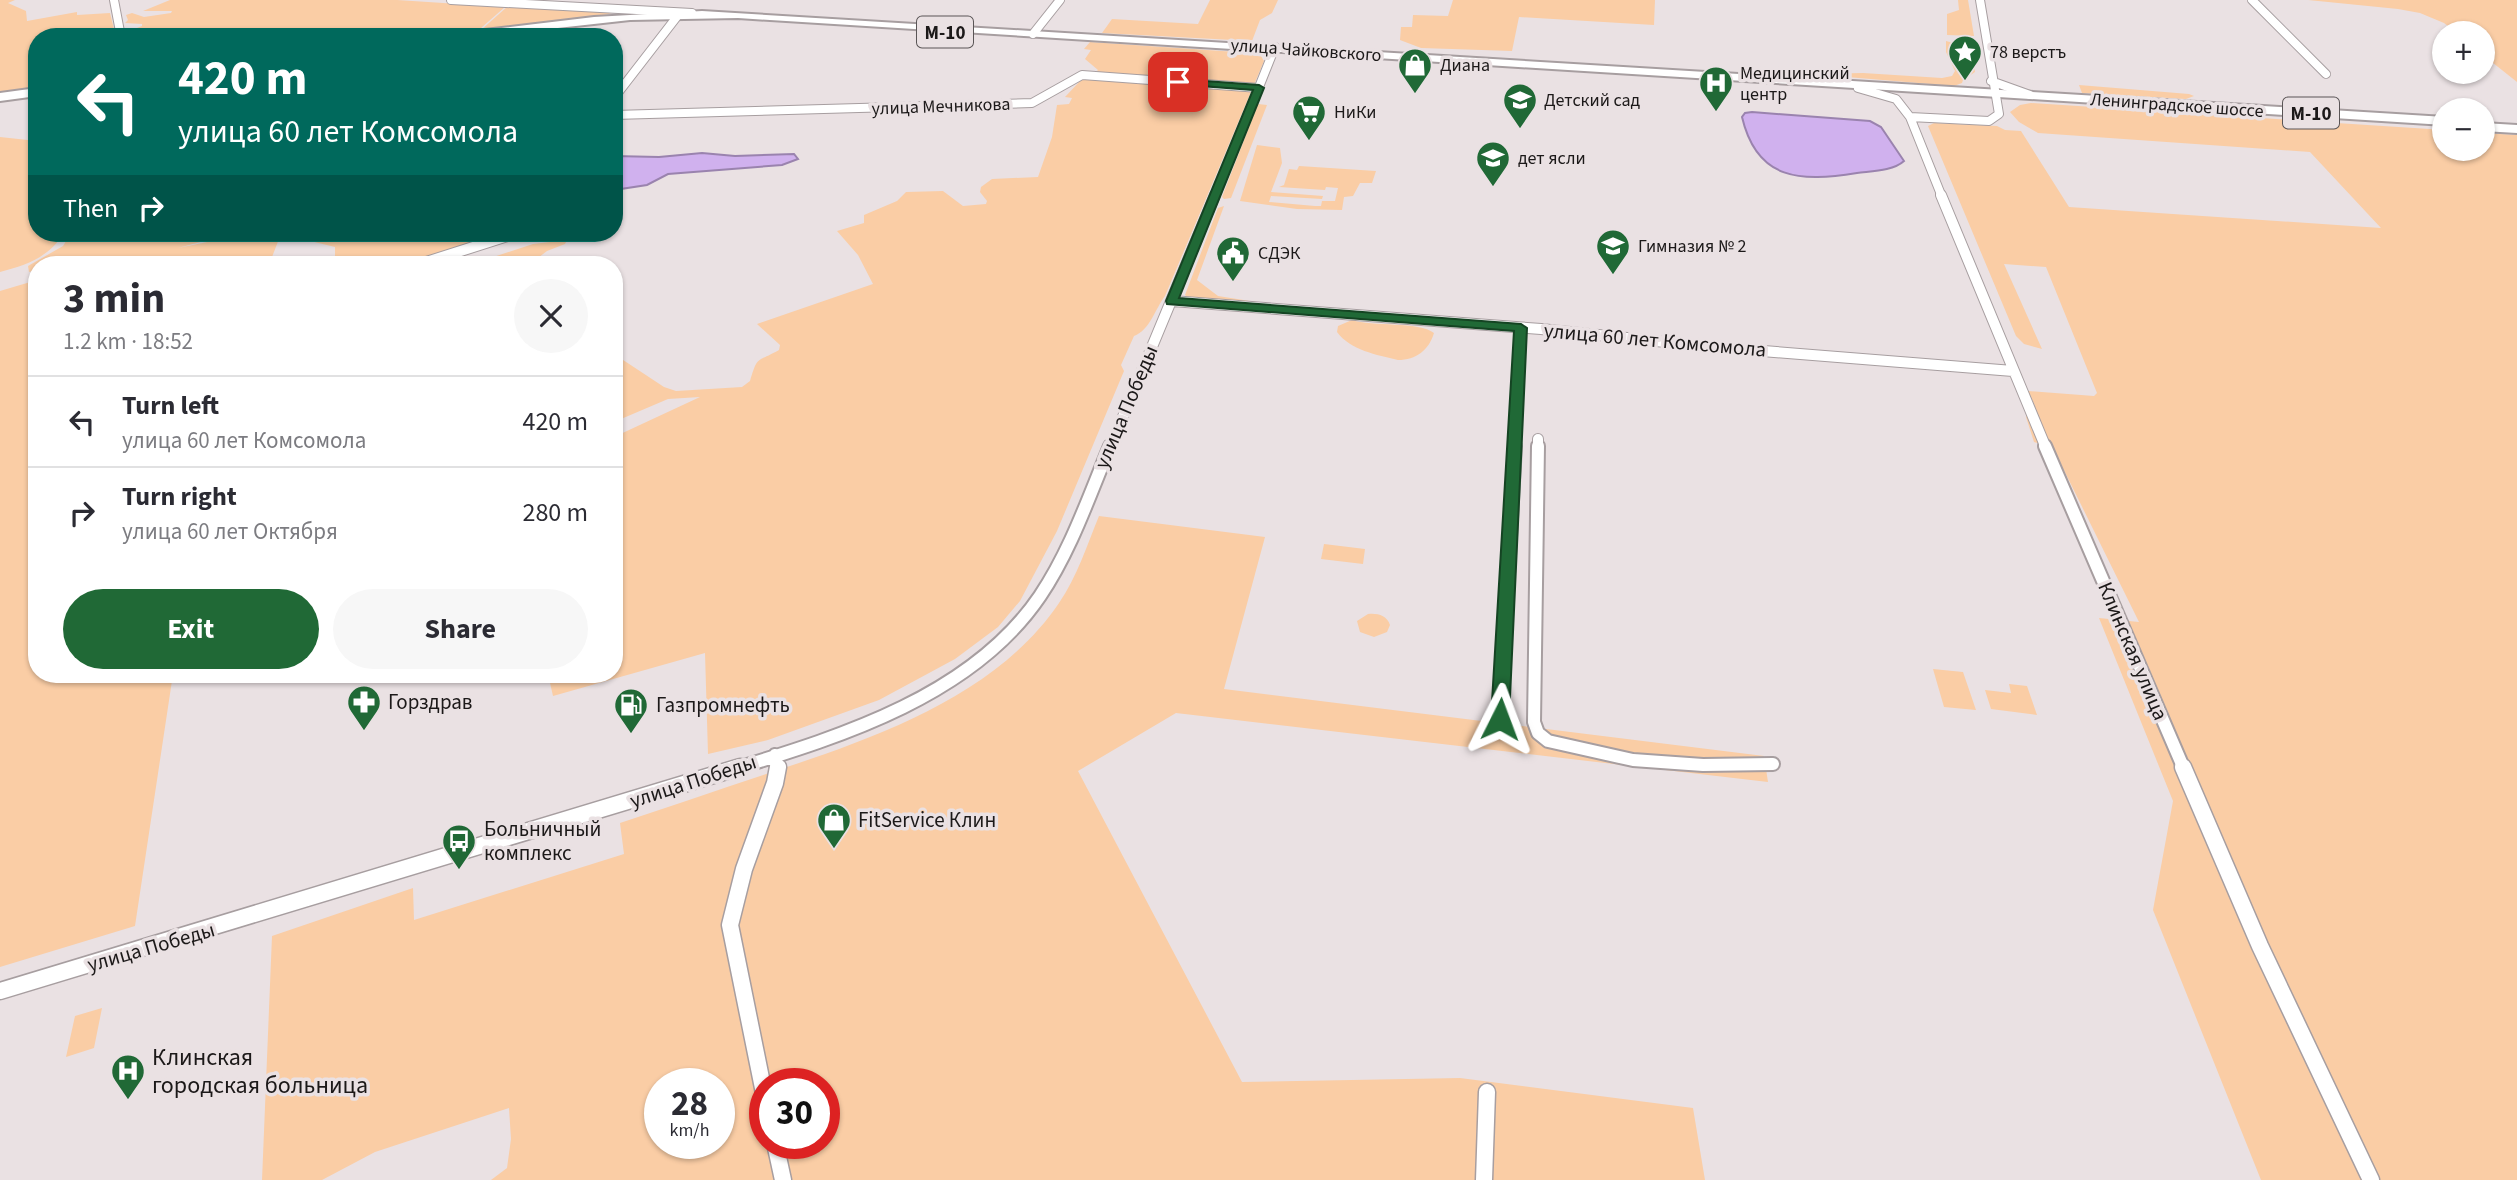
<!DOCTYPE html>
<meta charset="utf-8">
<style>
:root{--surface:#fff;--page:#f7f7f7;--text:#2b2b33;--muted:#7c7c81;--line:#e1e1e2;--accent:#206936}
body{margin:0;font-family:"Source Sans 3",sans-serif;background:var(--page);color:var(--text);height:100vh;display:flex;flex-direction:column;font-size:26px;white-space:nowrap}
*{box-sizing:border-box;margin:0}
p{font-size:23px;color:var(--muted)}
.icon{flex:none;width:38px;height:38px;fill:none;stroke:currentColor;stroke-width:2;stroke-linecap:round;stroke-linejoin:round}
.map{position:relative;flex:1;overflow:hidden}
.details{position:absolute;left:28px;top:256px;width:595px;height:427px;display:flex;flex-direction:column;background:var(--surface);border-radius:28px;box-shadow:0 2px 5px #0004}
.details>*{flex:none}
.guide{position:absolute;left:28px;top:28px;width:595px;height:214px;border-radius:28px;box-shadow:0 2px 5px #0004;background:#00695c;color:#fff;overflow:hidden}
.controls{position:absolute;left:2432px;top:21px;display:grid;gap:14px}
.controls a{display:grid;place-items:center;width:63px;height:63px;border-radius:50%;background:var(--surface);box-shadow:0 2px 5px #0004;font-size:35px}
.speed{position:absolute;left:644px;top:1068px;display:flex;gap:14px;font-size:35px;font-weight:700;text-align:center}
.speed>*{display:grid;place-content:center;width:91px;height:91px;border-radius:50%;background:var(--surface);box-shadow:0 2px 5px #0004;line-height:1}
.speed small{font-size:18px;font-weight:400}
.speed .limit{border:10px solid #d22;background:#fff;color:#111}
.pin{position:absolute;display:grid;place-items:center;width:60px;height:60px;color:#fff;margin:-30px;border-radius:14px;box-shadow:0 4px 10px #0006}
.me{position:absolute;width:77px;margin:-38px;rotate:3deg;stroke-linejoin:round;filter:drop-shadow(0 0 5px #0008)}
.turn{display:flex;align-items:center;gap:24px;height:147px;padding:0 35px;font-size:32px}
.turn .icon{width:91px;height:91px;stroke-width:2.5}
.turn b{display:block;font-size:49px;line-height:60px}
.then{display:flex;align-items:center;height:66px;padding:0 35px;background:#0003;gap:14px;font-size:26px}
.round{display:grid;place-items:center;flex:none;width:74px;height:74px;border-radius:37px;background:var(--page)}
.overview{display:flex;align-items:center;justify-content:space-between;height:119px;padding:0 35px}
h1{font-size:42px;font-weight:700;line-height:52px}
.button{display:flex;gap:14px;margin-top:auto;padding:14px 35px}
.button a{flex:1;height:80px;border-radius:42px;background:var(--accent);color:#fff;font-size:28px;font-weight:700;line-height:80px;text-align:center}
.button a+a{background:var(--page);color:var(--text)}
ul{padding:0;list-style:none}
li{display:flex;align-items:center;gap:21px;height:91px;padding:0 35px;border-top:2px solid var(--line)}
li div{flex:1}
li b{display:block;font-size:26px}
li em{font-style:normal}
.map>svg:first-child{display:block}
</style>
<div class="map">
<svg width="2517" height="1180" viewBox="0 0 2517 1180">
<rect width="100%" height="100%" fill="#eae1e3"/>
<path fill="#facda5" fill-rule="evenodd" d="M0 0H15L8 3 26 11 27 21 77 12V15L110 13 115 33 90 37H37V88L0 93Z
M170 0H397L505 7 481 28 412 37H128L127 32 142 26V24L125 23 128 20 126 15 132 13 144 17 171 13 172 11H143Z
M1210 0H1278L1272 13 1260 20 1252 41 1102 33 1112 19 1198 24Z
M1453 0H1655L1654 25 1519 17 1512 51 1421 48 1400 40 1401 27H1412L1413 15 1448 16Z
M1958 0H1968L1974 36 1947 35V14L1959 10Z
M2308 0H2517V82L2483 55V33H2457L2444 23 2420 13 2398 9Z
M508 6 604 11 611 14 481 30Z
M1946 41 1972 48 1975 72 1963 80 1962 83 1954 86 1811 74 1863 73 1942 78 1952 76 1955 71 1946 52Z
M1090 42 1251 53 1261 56 1264 61 1165 296C1155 309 1150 330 1134 336L1121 365 1124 371 1057 531 1020 601 998 627 955 659 879 700 768 740 708 754 705 653 553 696 548 674H614V437L700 397 668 399 614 422V354L664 387 676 391 742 387 750 381C758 355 756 363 779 350L780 345 757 324 873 284 858 255 837 231 864 223V215L897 201 906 192 943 191 963 206 986 204 987 201 980 192 981 187 992 179 1038 177 1052 137 1057 105 1069 104 1072 98 1065 97 1081 80 1091 77 1098 70 1085 59 1091 50 1084 49Z
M2079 85 2189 94 2194 96 2186 99 2082 93Z
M2031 103 2445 130V149H2483V133L2517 135V1180H2261L2153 910 2173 801 2099 618 2139 622 2053 448 2034 442 2026 417 2035 406 2028 391 2094 396 2097 393 2046 267 2004 264 2042 349 2024 344 2016 336 1928 126 1934 123 1997 126 2005 130 2021 131 2069 207 2381 228 2310 152 2038 133 2019 122 2010 112 2020 105Z
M1258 104 1267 105 1231 198 1224 199 1222 197Z
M0 137 37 141V233H64C49 257 27 265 0 272Z
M1257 145 1280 148 1282 163 1271 192 1323 196 1322 199 1271 196 1269 202 1315 206H1321L1322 201H1335L1338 188 1326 187 1325 190 1279 187 1284 185 1289 169 1297 170 1299 166 1376 171 1372 183H1360L1353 196 1344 197 1342 210 1297 209 1240 201Z
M1224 206 1197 280 1218 296 1276 305 1188 298 1185 295 1218 208Z
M71 233H235L178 248 251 233H276L279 239 272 257V264L65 263 37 264V270L29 272 28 266 63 246Z
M303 233H512L426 264H329L335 257V247L306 240Z
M567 240 565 244 547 251 530 264H472L533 244Z
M37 280V674H173L135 926 0 967V291Z
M1352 320C1372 327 1419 321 1434 333 1429 350 1416 360 1398 360 1377 355 1350 350 1337 332L1338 326Z
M1099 516 1265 537 1224 689 1764 756 1768 782 1176 713 1078 771 1242 1082 1460 1078 1693 1108 1705 1180H491L507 1168 511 1139 509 1108 375 1152 322 1180H262L272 936 413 888 414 920 624 854 620 823C669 807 717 790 766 774 869 740 995 698 1059 603 1077 577 1087 545 1099 516ZM660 1083H719V1143H660ZM765 1083H824V1143H765Z
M1324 544 1365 549 1363 564 1321 559Z
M1368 614C1377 613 1387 615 1390 625L1387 632 1374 637 1360 632 1357 621Z
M1933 669 1963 672 1976 710 1944 707Z
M2009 684 2027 686 2037 715 1991 709 1985 690 2011 693Z
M102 1008 94 1048 66 1057 75 1016Z"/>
<path fill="#d0b1ee" stroke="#9a83ae" stroke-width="2" d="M1752 112 1870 121 1881 127 1904 161C1893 171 1872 171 1857 173 1801 182 1757 181 1742 117L1745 113Z
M702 153 735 156 794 154 798 159 782 165 668 174 647 185 614 190V156L659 157Z"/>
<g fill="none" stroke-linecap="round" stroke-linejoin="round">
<g stroke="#a79ea0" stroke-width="10">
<path id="minor-far3" d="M114 0 121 37
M451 0 692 13
M2252 0 2326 74
M1033 34 1060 0
M1991 81 2030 95
M1858 88 1896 99 1910 117 1942 197
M614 98 679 14
M614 115 1032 103 1082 75 1259 88
M1910 117 1989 121 1999 114 1980 0
M1215 197 1275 47"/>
</g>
<g stroke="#a79ea0" stroke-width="12">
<path id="minor-far2" d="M1941 195 2046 448
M420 264 517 233
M1172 301 1541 329 1713 347 2013 371
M1110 448 1215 195
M1515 448 1521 328
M1538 448V439"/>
</g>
<g stroke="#a79ea0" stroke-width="16">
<path id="minor-far1" d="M1538 446 1534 722 1538 733 1548 741 1633 760 1703 765 1773 764
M2045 446 2184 769
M1500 719 1515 446
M775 755 777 769
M734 769C843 736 973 695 1040 596 1071 550 1089 496 1110 446"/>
</g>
<g stroke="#a79ea0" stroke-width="19">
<path id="minor" d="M2183 767 2260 946 2371 1180
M0 991 740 767
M765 1098 730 925 744 869 775 783 778 767
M775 1143 783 1180
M1484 1180 1487 1092"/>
</g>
<g stroke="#a79ea0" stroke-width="4">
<path id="highway" d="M702 11 2445 117V125L738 18 630 20 477 37H446L451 34 594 17Z
M37 88V96L0 101V93Z
M2483 123 2517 125V133L2483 131Z"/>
</g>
<use href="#minor-far3" stroke="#fff" stroke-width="8"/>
<use href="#minor-far2" stroke="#fff" stroke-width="10"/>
<use href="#minor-far1" stroke="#fff" stroke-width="12"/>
<use href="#minor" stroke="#fff" stroke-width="16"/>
<use href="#highway" fill="#fff" fill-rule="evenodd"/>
</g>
<path fill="#206936" stroke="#154423" stroke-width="2" d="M1178 79 1259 85 1264 88 1179 298 1521 324 1527 328 1509 719 1506 724H1494L1491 719 1514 331 1167 304 1166 301 1253 90 1174 84 1173 82Z"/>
<defs>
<g id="sight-pin" transform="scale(1.75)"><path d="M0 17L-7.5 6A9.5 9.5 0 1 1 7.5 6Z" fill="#206936" stroke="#eae1e3"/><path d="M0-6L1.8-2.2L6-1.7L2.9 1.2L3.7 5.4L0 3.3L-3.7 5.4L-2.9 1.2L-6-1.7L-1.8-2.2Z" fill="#fff"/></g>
<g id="shop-pin" transform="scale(1.75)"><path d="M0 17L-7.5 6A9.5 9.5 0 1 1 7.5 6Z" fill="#206936" stroke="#eae1e3"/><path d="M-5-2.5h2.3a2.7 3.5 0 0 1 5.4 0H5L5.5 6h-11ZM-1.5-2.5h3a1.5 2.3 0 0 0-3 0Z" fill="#fff"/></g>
<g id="hospital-pin" transform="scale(1.75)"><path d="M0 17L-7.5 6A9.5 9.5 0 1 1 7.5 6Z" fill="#206936" stroke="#eae1e3"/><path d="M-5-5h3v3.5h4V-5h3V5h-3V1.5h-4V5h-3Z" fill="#fff"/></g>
<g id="school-pin" transform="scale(1.75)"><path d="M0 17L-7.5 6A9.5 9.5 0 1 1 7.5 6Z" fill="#206936" stroke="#eae1e3"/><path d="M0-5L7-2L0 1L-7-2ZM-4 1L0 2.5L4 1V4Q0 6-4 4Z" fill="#fff"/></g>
<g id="supermarket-pin" transform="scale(1.75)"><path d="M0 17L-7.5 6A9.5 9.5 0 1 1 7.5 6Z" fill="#206936" stroke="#eae1e3"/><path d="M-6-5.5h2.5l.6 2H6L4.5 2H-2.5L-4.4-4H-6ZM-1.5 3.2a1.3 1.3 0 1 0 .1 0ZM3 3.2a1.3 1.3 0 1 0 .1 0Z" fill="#fff"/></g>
<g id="civic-pin" transform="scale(1.75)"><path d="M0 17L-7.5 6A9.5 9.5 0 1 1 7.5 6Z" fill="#206936" stroke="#eae1e3"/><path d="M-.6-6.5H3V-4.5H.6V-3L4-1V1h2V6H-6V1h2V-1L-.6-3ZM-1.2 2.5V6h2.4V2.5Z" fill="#fff"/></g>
<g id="pharmacy-pin" transform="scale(1.75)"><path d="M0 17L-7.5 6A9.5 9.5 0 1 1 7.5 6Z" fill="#206936" stroke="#eae1e3"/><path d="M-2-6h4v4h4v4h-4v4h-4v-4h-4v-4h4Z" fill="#fff"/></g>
<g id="fuel-pin" transform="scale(1.75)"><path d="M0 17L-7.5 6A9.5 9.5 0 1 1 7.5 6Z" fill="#206936" stroke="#eae1e3"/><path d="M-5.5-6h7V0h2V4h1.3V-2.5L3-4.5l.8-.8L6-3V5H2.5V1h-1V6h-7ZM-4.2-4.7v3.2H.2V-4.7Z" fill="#fff"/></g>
<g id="bus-pin" transform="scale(1.75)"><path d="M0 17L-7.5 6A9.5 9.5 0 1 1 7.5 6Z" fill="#206936" stroke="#eae1e3"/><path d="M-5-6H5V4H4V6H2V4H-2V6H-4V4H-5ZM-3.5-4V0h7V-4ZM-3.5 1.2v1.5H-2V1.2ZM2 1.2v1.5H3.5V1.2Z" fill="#fff"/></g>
</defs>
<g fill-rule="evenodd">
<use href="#sight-pin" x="1965" y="52"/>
<use href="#shop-pin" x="1415" y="65"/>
<use href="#hospital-pin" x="1716" y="83"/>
<use href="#school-pin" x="1520" y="100"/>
<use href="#supermarket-pin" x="1309" y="112"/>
<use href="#school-pin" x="1493" y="158"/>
<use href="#school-pin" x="1613" y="246"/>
<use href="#civic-pin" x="1233" y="253"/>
<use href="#pharmacy-pin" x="364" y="702"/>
<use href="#fuel-pin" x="631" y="705"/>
<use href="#shop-pin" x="834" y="820"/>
<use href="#bus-pin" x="459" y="841"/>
<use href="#hospital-pin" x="128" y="1071"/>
</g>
<g text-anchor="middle" stroke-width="7" stroke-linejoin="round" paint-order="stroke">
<g font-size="18" fill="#1c1919" stroke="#eae1e3">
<text transform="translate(1306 50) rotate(4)" y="6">улица Чайковского</text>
<text transform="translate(2177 105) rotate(4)" y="6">Ленинградское шоссе</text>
<text transform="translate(941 106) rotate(-2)" y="6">улица Мечникова</text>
</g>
<g font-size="18" fill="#1c1919" stroke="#eae1e3" text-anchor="start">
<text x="1990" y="58">78 верстъ</text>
<text x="1440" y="71">Диана</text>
<text x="1740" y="79">Медицинский<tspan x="1740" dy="21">центр</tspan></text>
<text x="1544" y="106">Детский сад</text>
<text x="1334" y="118">НиКи</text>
<text x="1518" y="164">дет ясли</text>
<text x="1638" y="252">Гимназия № 2</text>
<text x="1258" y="259">СДЭК</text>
</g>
<g fill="#eae1e3" stroke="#5a5556" stroke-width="2">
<rect x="917" y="16.5" width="56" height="31" rx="5"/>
<rect x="2283" y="97.5" width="56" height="31" rx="5"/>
</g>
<g font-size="19" font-weight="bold" fill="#1c1919">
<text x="945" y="39">М-10</text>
<text x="2311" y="120">М-10</text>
</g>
<g font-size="21" fill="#1c1919" stroke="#eae1e3">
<text transform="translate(1655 340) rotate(5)" y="7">улица 60 лет Комсомола</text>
<text transform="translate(1126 407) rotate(-67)" y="7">улица Победы</text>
<text transform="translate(2133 651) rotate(67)" y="7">Клинская улица</text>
<text transform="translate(693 781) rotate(-18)" y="7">улица Победы</text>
<text transform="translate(151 947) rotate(-16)" y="7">улица Победы</text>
</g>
<g font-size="21" fill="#1c1919" stroke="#eae1e3" text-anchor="start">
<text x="388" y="709">Горздрав</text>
<text x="656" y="712">Газпромнефть</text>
<text x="858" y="827">FitService Клин</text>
<text x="484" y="836">Больничный<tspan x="484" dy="24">комплекс</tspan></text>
</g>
<g font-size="24" fill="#1c1919" stroke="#eae1e3" text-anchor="start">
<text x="152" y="1065">Клинская<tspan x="152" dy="28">городская больница</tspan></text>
</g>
</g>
</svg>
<div class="controls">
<a>+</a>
<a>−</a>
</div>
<div class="speed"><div>28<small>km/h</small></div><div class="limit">30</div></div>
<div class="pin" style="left:1178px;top:82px;background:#d93025"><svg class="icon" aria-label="arrive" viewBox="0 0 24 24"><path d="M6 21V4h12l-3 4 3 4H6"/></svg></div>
<svg class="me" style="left:1500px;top:719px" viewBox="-20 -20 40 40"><path d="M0-17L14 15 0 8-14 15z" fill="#206936" stroke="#fff" stroke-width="4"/></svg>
<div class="guide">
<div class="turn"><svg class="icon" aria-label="left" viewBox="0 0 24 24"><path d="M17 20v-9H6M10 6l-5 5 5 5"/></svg><div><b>420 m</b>улица 60 лет Комсомола</div></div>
<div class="then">Then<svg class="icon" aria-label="right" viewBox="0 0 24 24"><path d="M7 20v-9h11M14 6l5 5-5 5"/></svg></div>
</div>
<section class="details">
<div class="overview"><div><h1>3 min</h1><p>1.2 km · 18:52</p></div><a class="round"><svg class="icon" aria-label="close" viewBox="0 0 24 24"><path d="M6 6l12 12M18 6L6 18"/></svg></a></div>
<ul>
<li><svg class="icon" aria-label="left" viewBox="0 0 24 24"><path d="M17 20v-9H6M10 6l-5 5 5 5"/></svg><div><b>Turn left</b><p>улица 60 лет Комсомола</p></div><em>420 m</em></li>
<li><svg class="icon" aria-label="right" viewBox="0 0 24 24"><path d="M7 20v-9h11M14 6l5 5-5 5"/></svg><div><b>Turn right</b><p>улица 60 лет Октября</p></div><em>280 m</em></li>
</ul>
<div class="button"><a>Exit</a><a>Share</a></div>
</section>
</div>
